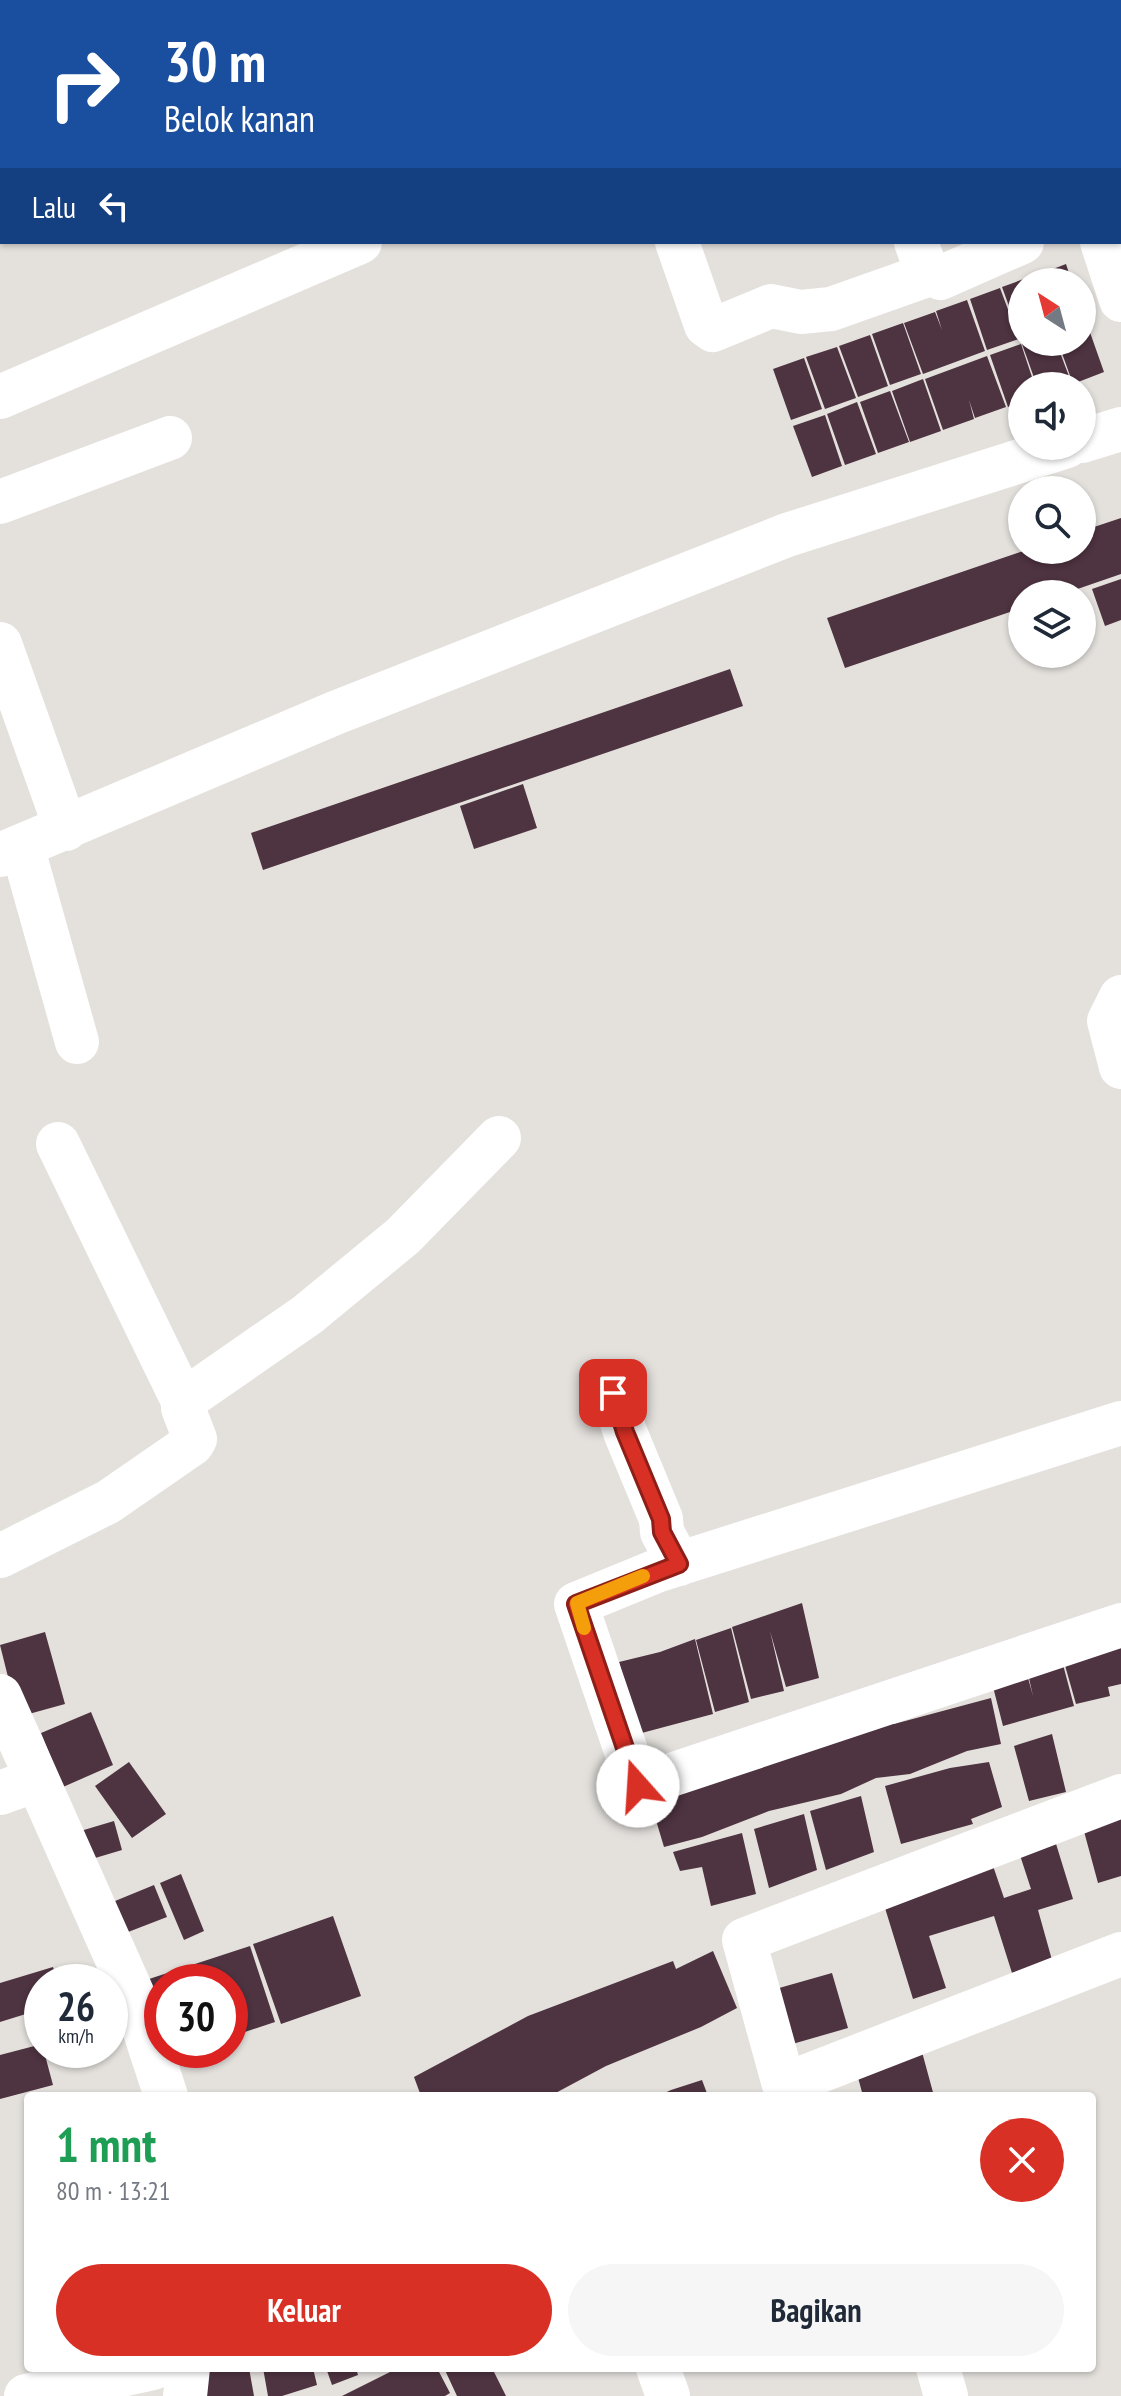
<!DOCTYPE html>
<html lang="id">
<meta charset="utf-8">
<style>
:root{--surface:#fff;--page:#f6f6f7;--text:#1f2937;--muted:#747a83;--accent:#d93025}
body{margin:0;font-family:"PT Sans Narrow",sans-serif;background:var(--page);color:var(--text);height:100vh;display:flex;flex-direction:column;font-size:30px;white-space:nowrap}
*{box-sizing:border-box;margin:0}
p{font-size:26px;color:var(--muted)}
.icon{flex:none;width:44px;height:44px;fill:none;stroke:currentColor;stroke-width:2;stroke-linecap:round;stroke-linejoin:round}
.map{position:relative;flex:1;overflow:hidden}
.side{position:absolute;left:24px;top:2092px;width:1072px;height:280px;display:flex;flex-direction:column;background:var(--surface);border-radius:8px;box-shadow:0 2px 6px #0004}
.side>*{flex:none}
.top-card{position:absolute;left:0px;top:0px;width:1122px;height:244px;box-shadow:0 2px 6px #0004;background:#1a4fa0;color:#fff;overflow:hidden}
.needle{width:52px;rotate:324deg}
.controls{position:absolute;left:1008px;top:268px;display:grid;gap:16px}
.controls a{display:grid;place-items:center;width:88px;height:88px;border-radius:50%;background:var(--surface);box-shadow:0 2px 6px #0004;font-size:40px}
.speed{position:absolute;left:24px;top:1964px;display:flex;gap:16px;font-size:40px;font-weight:700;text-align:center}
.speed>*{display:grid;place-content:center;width:104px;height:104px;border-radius:50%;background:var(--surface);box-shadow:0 2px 6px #0004;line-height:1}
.speed small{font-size:20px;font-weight:400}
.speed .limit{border:12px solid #d22;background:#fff;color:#111}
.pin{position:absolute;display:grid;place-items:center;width:68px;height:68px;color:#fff;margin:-34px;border-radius:16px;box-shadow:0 4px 12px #0006}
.me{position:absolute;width:88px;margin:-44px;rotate:341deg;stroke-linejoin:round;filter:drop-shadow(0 0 6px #0008)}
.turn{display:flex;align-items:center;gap:28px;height:168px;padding:0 32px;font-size:36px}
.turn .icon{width:104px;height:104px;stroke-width:2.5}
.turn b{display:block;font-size:56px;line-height:68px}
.then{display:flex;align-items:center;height:76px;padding:0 32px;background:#0003;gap:16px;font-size:30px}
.round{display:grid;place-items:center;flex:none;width:84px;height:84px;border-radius:42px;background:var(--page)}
.headline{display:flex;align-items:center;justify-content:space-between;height:136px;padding:0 32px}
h1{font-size:48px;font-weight:700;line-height:60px;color:#1e9e55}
.action{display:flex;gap:16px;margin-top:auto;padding:16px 32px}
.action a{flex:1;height:92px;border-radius:48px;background:var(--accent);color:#fff;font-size:32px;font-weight:700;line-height:92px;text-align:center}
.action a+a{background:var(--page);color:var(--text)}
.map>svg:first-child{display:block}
</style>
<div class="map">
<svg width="1121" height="2396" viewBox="0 0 1121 2396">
<rect width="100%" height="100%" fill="#e4e1dd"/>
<path fill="#4e3341" d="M1066 264 1072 282H1037L1035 276Z
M1032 276 1035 282H1022V342L1002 287Z
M1000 288 1019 339 987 350 970 299Z
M967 300 985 351 923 374 904 323 935 312 942 330 936 311Z
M1086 321 1104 372 1073 384 1058 342H1082V322Z
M903 323 921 374 890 385 872 334Z
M870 335 888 386 858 397 839 346Z
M1026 342H1056L1072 384 1037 386 1022 344Z
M1021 344 1035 386H1022V402L1008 407 990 355Z
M837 347 856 398 825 409 806 357Z
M987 356 1006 407 975 418 969 400 974 419 943 430 925 379Z
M804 358 822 409 791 420 773 369Z
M923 379 941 431 910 442 892 391Z
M890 391 909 442 878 453 860 402Z
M857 402 876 454 845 465 827 414Z
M825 415 842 466 812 477 793 426Z
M1121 518V574L1063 594H1022V608L845 668 827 618 1026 550H1082V531Z
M1121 579V620L1105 626 1092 589Z
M730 669 743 706 263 870 251 833Z
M523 784 537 828 474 849 460 806Z
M802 1603 819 1678 786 1687 770 1631 784 1691 751 1699 732 1627Z
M731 1628 749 1702 715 1712 696 1640Z
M1121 1630V1684L1108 1687 1110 1696 1076 1704 1062 1655Z
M45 1632 65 1704 18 1717 0 1645Z
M695 1639 713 1714 638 1734 619 1662 660 1652Z
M1061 1657 1074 1706 1003 1726 990 1675 1025 1667 1033 1696 1026 1665Z
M991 1698 1001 1744 967 1751 910 1774 876 1778 841 1794 769 1811 702 1837 664 1847 649 1797 893 1721 894 1724Z
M91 1712 113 1765 63 1787 41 1733Z
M1052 1734 1066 1792 1029 1801 1014 1746Z
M129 1762 166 1814 132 1838 95 1786Z
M989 1762 1002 1807 971 1819 973 1824 901 1844 885 1786 950 1768Z
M861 1796 874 1852 826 1870 810 1811Z
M1121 1812V1876L1098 1883 1082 1824Z
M804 1814 817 1870 769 1888 754 1829Z
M114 1821 122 1850 75 1864 67 1835Z
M742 1833 756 1894 711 1906 702 1867 680 1871 673 1852Z
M1053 1834 1073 1899 1038 1910 1052 1960 1012 1973 994 1916 929 1936 946 1988 913 1999 881 1895 991 1860 1004 1898 1031 1889 1017 1846Z
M181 1874 204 1931 184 1940 160 1883Z
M154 1885 167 1917 110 1939 98 1908Z
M333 1916 361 1996 281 2024 253 1944Z
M250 1946 275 2022 230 2037V1982H162V2018L149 1979Z
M713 1951 737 2008 701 2027 606 2066 550 2096H421L414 2077 528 2016 673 1961 676 1969Z
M53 1967 58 1982H42V2009L0 2022V1983Z
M832 1973 848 2028 782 2047 765 1992Z
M919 2041 934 2096H863L853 2059Z
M42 2044 53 2085 0 2099V2055Z
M702 2080 708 2096H658L671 2090Z
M202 2368H249L254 2396H204Z
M263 2368H313L317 2385 282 2396H268Z
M326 2368H356L358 2375 332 2385Z
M398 2368H437L450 2393 445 2396H342Z
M444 2368H492L506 2396H457Z"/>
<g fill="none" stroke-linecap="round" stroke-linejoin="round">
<path stroke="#fff" stroke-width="44" d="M836 0V2
M1031 0 1032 2
M1120 199 1121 200
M677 242 706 325 713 330 771 306 801 312 831 309 930 274
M916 242 926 270 940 278 1022 242
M1102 242 1121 300
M0 397 360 242
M1082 441 1121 429
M0 502 170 438
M0 644 66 829
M22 846 77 1042
M0 855 335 713 787 535 1067 446
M1121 997 1109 1021 1121 1067
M58 1144 183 1401
M613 1393 625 1432 661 1519 662 1532 679 1564
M1121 1423 659 1570 576 1604 638 1786 1121 1625
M0 1556 108 1502 192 1444 195 1439 183 1408V1401L307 1315 403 1236 499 1138
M0 1696 133 1995 166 2096
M0 1793 36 1780
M784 2085 1121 1954
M795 2096 784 2085 744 1940 1121 1796
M658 2368 668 2396
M938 2368 946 2396
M26 2396 153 2368
M185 2396 188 2368"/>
</g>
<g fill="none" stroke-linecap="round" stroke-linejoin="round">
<g stroke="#8d1f18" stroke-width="20">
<path id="route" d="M613 1393 625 1432 661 1519 662 1532 679 1564 576 1604 638 1786"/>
</g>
<use href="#route" stroke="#d93025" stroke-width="14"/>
<path stroke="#f59e0b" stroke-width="14" d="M584 1628 577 1603 643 1576"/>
</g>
</svg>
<div class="controls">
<a><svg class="needle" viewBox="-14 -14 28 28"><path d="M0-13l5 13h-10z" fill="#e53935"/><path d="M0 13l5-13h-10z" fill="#747a83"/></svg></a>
<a><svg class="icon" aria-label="sound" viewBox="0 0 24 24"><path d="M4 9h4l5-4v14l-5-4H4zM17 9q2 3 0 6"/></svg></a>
<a><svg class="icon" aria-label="search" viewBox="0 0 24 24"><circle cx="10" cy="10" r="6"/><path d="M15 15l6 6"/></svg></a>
<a><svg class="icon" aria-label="layers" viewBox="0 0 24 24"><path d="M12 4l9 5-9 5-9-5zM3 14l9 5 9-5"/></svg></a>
</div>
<div class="speed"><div>26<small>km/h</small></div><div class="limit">30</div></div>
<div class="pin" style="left:613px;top:1393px;background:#d93025"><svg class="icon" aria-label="arrive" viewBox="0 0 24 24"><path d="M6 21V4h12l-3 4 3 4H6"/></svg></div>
<svg class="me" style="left:638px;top:1786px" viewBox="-20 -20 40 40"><circle r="19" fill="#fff"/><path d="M0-13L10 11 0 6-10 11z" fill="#d93025"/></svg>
<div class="top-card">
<div class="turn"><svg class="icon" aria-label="right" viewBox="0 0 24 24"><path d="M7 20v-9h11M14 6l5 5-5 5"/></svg><div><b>30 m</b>Belok kanan</div></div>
<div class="then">Lalu<svg class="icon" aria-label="left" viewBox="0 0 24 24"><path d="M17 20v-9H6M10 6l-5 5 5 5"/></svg></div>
</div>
<section class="side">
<div class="headline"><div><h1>1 mnt</h1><p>80 m · 13:21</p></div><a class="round" style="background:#d93025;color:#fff"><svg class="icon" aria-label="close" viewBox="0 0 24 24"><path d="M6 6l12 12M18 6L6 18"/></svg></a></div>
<div class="action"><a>Keluar</a><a>Bagikan</a></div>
</section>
</div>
